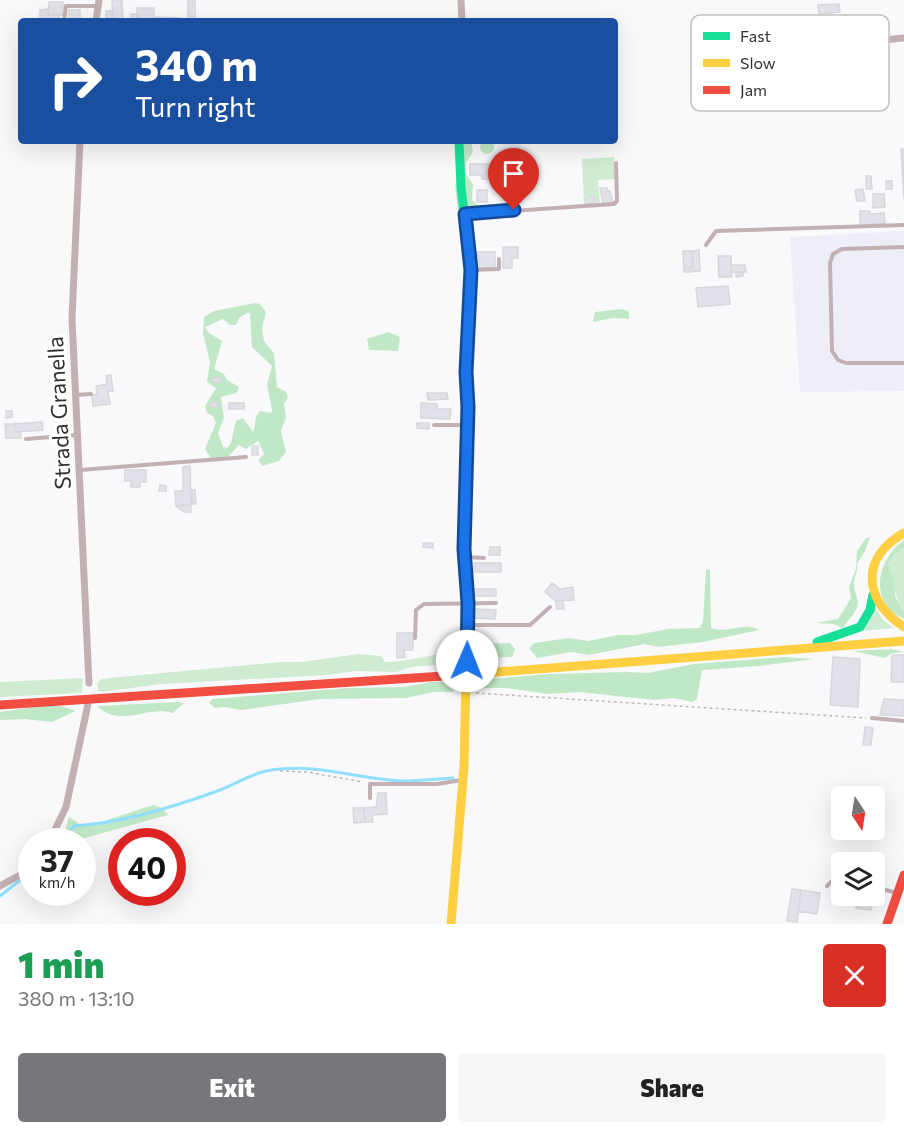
<!DOCTYPE html>
<meta charset="utf-8">
<style>
:root{--surface:#fff;--page:#f6f6f6;--text:#222;--muted:#767676;--accent:#76767b}
body{margin:0;font-family:Commissioner,sans-serif;background:var(--page);color:var(--text);height:100vh;display:flex;flex-direction:column;font-size:22px;white-space:nowrap}
*{box-sizing:border-box;margin:0}
p{font-size:20px;color:var(--muted)}
.icon{flex:none;width:33px;height:33px;fill:none;stroke:currentColor;stroke-width:2;stroke-linecap:round;stroke-linejoin:round}
.map{position:relative;height:924px;overflow:hidden}
.sheet{display:flex;flex-direction:column;background:var(--surface);flex:1}
.sheet>*{flex:none}
.hud{position:absolute;left:18px;top:18px;width:600px;height:126px;border-radius:6px;box-shadow:0 6px 24px #0002;background:#1a4fa0;color:#fff;overflow:hidden}
.needle{width:39px;rotate:168deg}
.tools{position:absolute;left:831px;top:786px;display:grid;gap:12px}
.tools a{display:grid;place-items:center;width:54px;height:54px;border-radius:6px;background:var(--surface);box-shadow:0 6px 24px #0002;font-size:30px}
.speed{position:absolute;left:18px;top:828px;display:flex;gap:12px;font-size:30px;font-weight:700;text-align:center}
.speed>*{display:grid;place-content:center;width:78px;height:78px;border-radius:50%;background:var(--surface);box-shadow:0 6px 24px #0002;line-height:1}
.speed small{font-size:15px;font-weight:400}
.speed .limit{border:9px solid #d22;background:#fff;color:#111}
.pin{position:absolute;display:grid;place-items:center;width:51px;height:51px;color:#fff;margin:-62px -26px;border-radius:50% 50% 50% 0;rotate:-45deg;box-shadow:0 0 6px #0007}
.pin .icon{rotate:45deg}
.me{position:absolute;width:66px;margin:-33px;rotate:1deg;stroke-linejoin:round;filter:drop-shadow(0 0 4px #0008)}
.turn{display:flex;align-items:center;gap:21px;height:126px;padding:0 18px;font-size:27px}
.turn .icon{width:78px;height:78px;stroke-width:2.5}
.turn b{display:block;font-size:42px;line-height:51px}
.round{display:grid;place-items:center;flex:none;width:63px;height:63px;border-radius:6px;background:var(--page)}
.head{display:flex;align-items:center;justify-content:space-between;height:102px;padding:0 18px}
h1{font-size:36px;font-weight:800;line-height:45px;color:#1e9e55}
.cta{display:flex;gap:12px;margin-top:auto;padding:12px 18px}
.cta a{flex:1;height:69px;border-radius:6px;background:var(--accent);color:#fff;font-size:24px;font-weight:800;line-height:69px;text-align:center}
.cta a+a{background:var(--page);color:var(--text)}
.map>svg:first-child{display:block}
</style>
<div class="map">
<svg width="904" height="924" viewBox="0 0 904 924">
<rect width="100%" height="100%" fill="#f9f9fc"/>
<path fill="#edeef8" d="M904 231V391L800 392 790 237Z"/>
<path fill="#cfebd2" d="M614 157 615 179 598 180 600 204 595 205 594 195 586 198 587 205H584L582 159Z
M904 548V612C895 597 893 581 888 564L895 554Z
M874 606 883 620 894 628 861 631Z
M463 651 462 663 411 667 397 672 355 671 327 675 161 684 102 692 98 691 97 683 102 679 120 677 280 662H302L358 654 381 656 385 662C412 662 436 652 463 651Z
M83 678 82 693 0 697V682Z"/>
<path fill="#c1e8c6" fill-rule="evenodd" d="M480 147a7 7 0 1 1 14 0a7 7 0 1 1-14 0Z
M464 141H471L473 152 466 163 465 173 473 184 472 200 480 207H484V210L469 222 463 219 458 209 455 186 462 169Z
M255 303 260 304 266 312 262 328 264 341 274 353 277 387 286 392 288 398 284 403 286 418 281 431 286 452 279 461 262 466 258 460 264 454 258 441 246 449 239 445 227 458H211L205 449 216 423 213 416 207 413 205 406 216 388 207 382 210 362 203 334 204 317 214 311ZM247 313H250L252 347 272 366 267 385 272 410 271 413 260 411C253 418 257 425 253 432L243 418 236 421 231 443 227 448 223 447 218 433 224 418 221 397 237 393 239 387 227 380 224 374 214 369 222 341 209 333 205 327 223 319 230 325H236L239 318Z
M622 309 629 311V319L613 318 593 322 595 312Z
M388 332 400 337 398 351 369 350 367 339Z
M870 537 865 551 857 564C859 572 854 575 854 583 853 589 858 596 858 603 858 612 847 620 843 628L833 624 816 623 838 619 851 598 849 587 856 569 857 551 866 538Z
M904 540V548L895 554 888 564 894 581 895 596 904 612V619C868 602 876 560 904 540Z
M706 569 710 570 711 628C727 634 745 621 759 630L703 642 658 647 645 644 589 655 571 652 537 658 529 648 534 643 569 638 588 641 618 635H636L668 629 700 628 703 621Z
M510 643 515 649 512 657 470 659 480 644Z
M891 649 904 652 892 653 885 658 853 651Z
M784 657 814 659 759 666 702 670 697 699 692 702 674 698 654 700 579 692 548 694 506 688H473L470 683 480 680 548 674 627 672 648 673 694 664Z
M431 682H445L455 689 452 692H434L406 698 320 699 242 710 224 707 215 708 209 703 212 699 348 688 404 687Z
M178 702 184 703 173 713C147 705 121 729 97 706Z
M41 706H61L76 711 52 722 25 719 0 720V712Z
M153 805 162 808 168 815 74 841H62L69 817 83 826 92 825Z"/>
<g fill="none" stroke-linecap="round" stroke-linejoin="round">
<path stroke="#91dffd" stroke-width="3" d="M60 842 74 826C123 823 174 807 220 790 238 783 252 773 271 770 316 763 358 779 402 781 419 781 436 779 453 778
M0 896 32 871"/>
</g>
<path fill="#e1e1e9" stroke="#d7d7db" stroke-width="1.5" d="M112 0H122L123 19H113Z
M188 1H195V17H188Z
M49 2H63V15H48Z
M839 4 840 12 819 14 818 5Z
M137 8H154V21L137 18Z
M48 9V15H59V21H40V10Z
M69 10H80V21H69Z
M106 11H112L113 21H106Z
M131 14H137L141 21H131Z
M154 17 180 18V21H154Z
M113 19H131V21H113Z
M901 149H904V199Z
M470 164H494V179H482L481 175H470Z
M866 176H871L872 189H866Z
M886 181H892V189H886Z
M600 188H607V191H610L613 202 603 203Z
M863 189 865 201H857L855 190Z
M477 190H487V202H477Z
M873 194H884L885 207 873 208Z
M591 196H594V203L587 204V199Z
M860 211H870V214L884 213 885 223 860 225Z
M503 247H518V258H512V268H503Z
M699 250 700 271 690 272V267H693L692 251Z
M683 251H692L693 267H690V272H684Z
M477 252H495V267L480 268Z
M718 256H731L732 277H719Z
M731 265H745L746 272H732Z
M736 272H743V276L736 277Z
M728 286 730 304 698 307 696 288Z
M111 375 113 391H108L110 404 93 406 92 395 97 394 96 386 107 384 106 376Z
M220 377 221 382H212V378Z
M427 393H447L448 399 428 400Z
M210 402H217V407H210Z
M229 403H244V409H229Z
M421 403 437 404V409H451L450 419 421 418Z
M6 411H12V417L6 418Z
M42 422 43 430 15 432 14 424Z
M417 423H429V429L417 428Z
M5 424H14L15 432H21V438H6Z
M252 446H258V455H252Z
M190 466 191 505 176 506 175 491H183V467Z
M125 470H146V482H140V487H131V481H125Z
M160 485 166 486V491H159Z
M192 490H195L196 504H192Z
M191 505V512H184L176 506Z
M423 543H433V548L423 547Z
M490 547H500V555H489Z
M474 563H501V572H474Z
M552 583 560 589 573 587 574 600 556 601 545 592Z
M474 589H496V596H474Z
M556 601H563L564 609H557Z
M472 609 496 610 495 619 472 618Z
M397 633H413V650H404L405 657 397 658Z
M892 655H904V682H891Z
M833 657 860 659 858 707 830 705Z
M884 699 904 700V716L880 715Z
M865 727 873 728 871 745H863Z
M378 793H386L387 814 372 815 373 822H365L364 808 376 807Z
M353 808H364L365 822 354 823Z
M792 889 801 890 797 922 787 921Z
M801 890 820 893 817 914 798 911Z
M858 896H874L871 910 856 908Z"/>
<g fill="none" stroke-linecap="round" stroke-linejoin="round">
<path stroke="#c1b6b8" stroke-width="1.5" stroke-dasharray="3 3" stroke-linecap="butt" d="M476 693 866 718
M280 771 307 772 363 782"/>
<path stroke="#c3b0b3" stroke-width="4" d="M64 21 66 6H97
M466 214 614 204 617 201 616 163
M706 245 716 231 904 225
M904 247 842 249 833 254 830 263 832 351 838 360 846 363H904
M471 270 499 269V259
M76 395 91 394
M434 425H467
M26 439 77 435
M80 470 246 457
M465 557 484 558
M468 625H530L550 607
M415 638 416 610 424 604 496 603
M872 718 904 721
M370 798V784H437L462 780
M827 886 832 881 842 882
M874 887 897 893"/>
<path stroke="#c3b0b3" stroke-width="7" d="M461 0 462 21
M96 21 99 0
M819 44C827 47 890 39 904 38
M80 141 72 318 89 683
M49 842 66 807 88 704
M0 886 20 875 32 864"/>
<path stroke="#16e098" stroke-width="9" d="M459 141 461 187 471 270 464 549 468 603 467 661
M817 642 860 627 870 610 873 595"/>
<path stroke="#ffcf43" stroke-width="9" d="M904 533C860 558 863 600 904 627
M459 675 904 641
M451 924 464 767 466 676"/>
<path stroke="#f24e42" stroke-width="9" d="M0 705 459 675
M887 924 904 875"/>
</g>
<g fill="none" stroke-linecap="round" stroke-linejoin="round">
<g stroke="#114b97" stroke-width="15">
<path id="route" d="M467 661 468 603 464 549 468 407 466 372 471 270 465 214 514 210"/>
</g>
<use href="#route" stroke="#1a73e8" stroke-width="10"/>
</g>
<g text-anchor="middle" stroke-width="6" stroke-linejoin="round" paint-order="stroke">
<g font-size="22" fill="#303035" stroke="#fff">
<text transform="translate(59 413) rotate(-93)" y="8">Strada Granella</text>
</g>
</g>
<rect x="691" y="15" width="198" height="96" rx="9" fill="#fff" stroke="#c1c1c2" stroke-width="1.5"/>
<rect x="703" y="32" width="27" height="8" fill="#16e098"/>
<rect x="703" y="59" width="27" height="8" fill="#ffcf43"/>
<rect x="703" y="86" width="27" height="8" fill="#f24e42"/>
<g font-size="16" fill="#303035">
<text x="740" y="42">Fast</text>
<text x="740" y="69">Slow</text>
<text x="740" y="96">Jam</text>
</g>
</svg>
<div class="tools">
<a><svg class="needle" viewBox="-14 -14 28 28"><path d="M0-13l5 13h-10z" fill="#e53935"/><path d="M0 13l5-13h-10z" fill="#767676"/></svg></a>
<a><svg class="icon" aria-label="layers" viewBox="0 0 24 24"><path d="M12 4l9 5-9 5-9-5zM3 14l9 5 9-5"/></svg></a>
</div>
<div class="speed"><div>37<small>km/h</small></div><div class="limit">40</div></div>
<div class="pin" style="left:514px;top:210px;background:#d93025"><svg class="icon" aria-label="arrive" viewBox="0 0 24 24"><path d="M6 21V4h12l-3 4 3 4H6"/></svg></div>
<svg class="me" style="left:467px;top:661px" viewBox="-20 -20 40 40"><circle r="19" fill="#fff"/><path d="M0-13L10 11 0 6-10 11z" fill="#1a73e8"/></svg>
<div class="hud">
<div class="turn"><svg class="icon" aria-label="right" viewBox="0 0 24 24"><path d="M7 20v-9h11M14 6l5 5-5 5"/></svg><div><b>340 m</b>Turn right</div></div>
</div>
</div>
<section class="sheet">
<div class="head"><div><h1>1 min</h1><p>380 m · 13:10</p></div><a class="round" style="background:#d93025;color:#fff"><svg class="icon" aria-label="close" viewBox="0 0 24 24"><path d="M6 6l12 12M18 6L6 18"/></svg></a></div>
<div class="cta"><a>Exit</a><a>Share</a></div>
</section>
